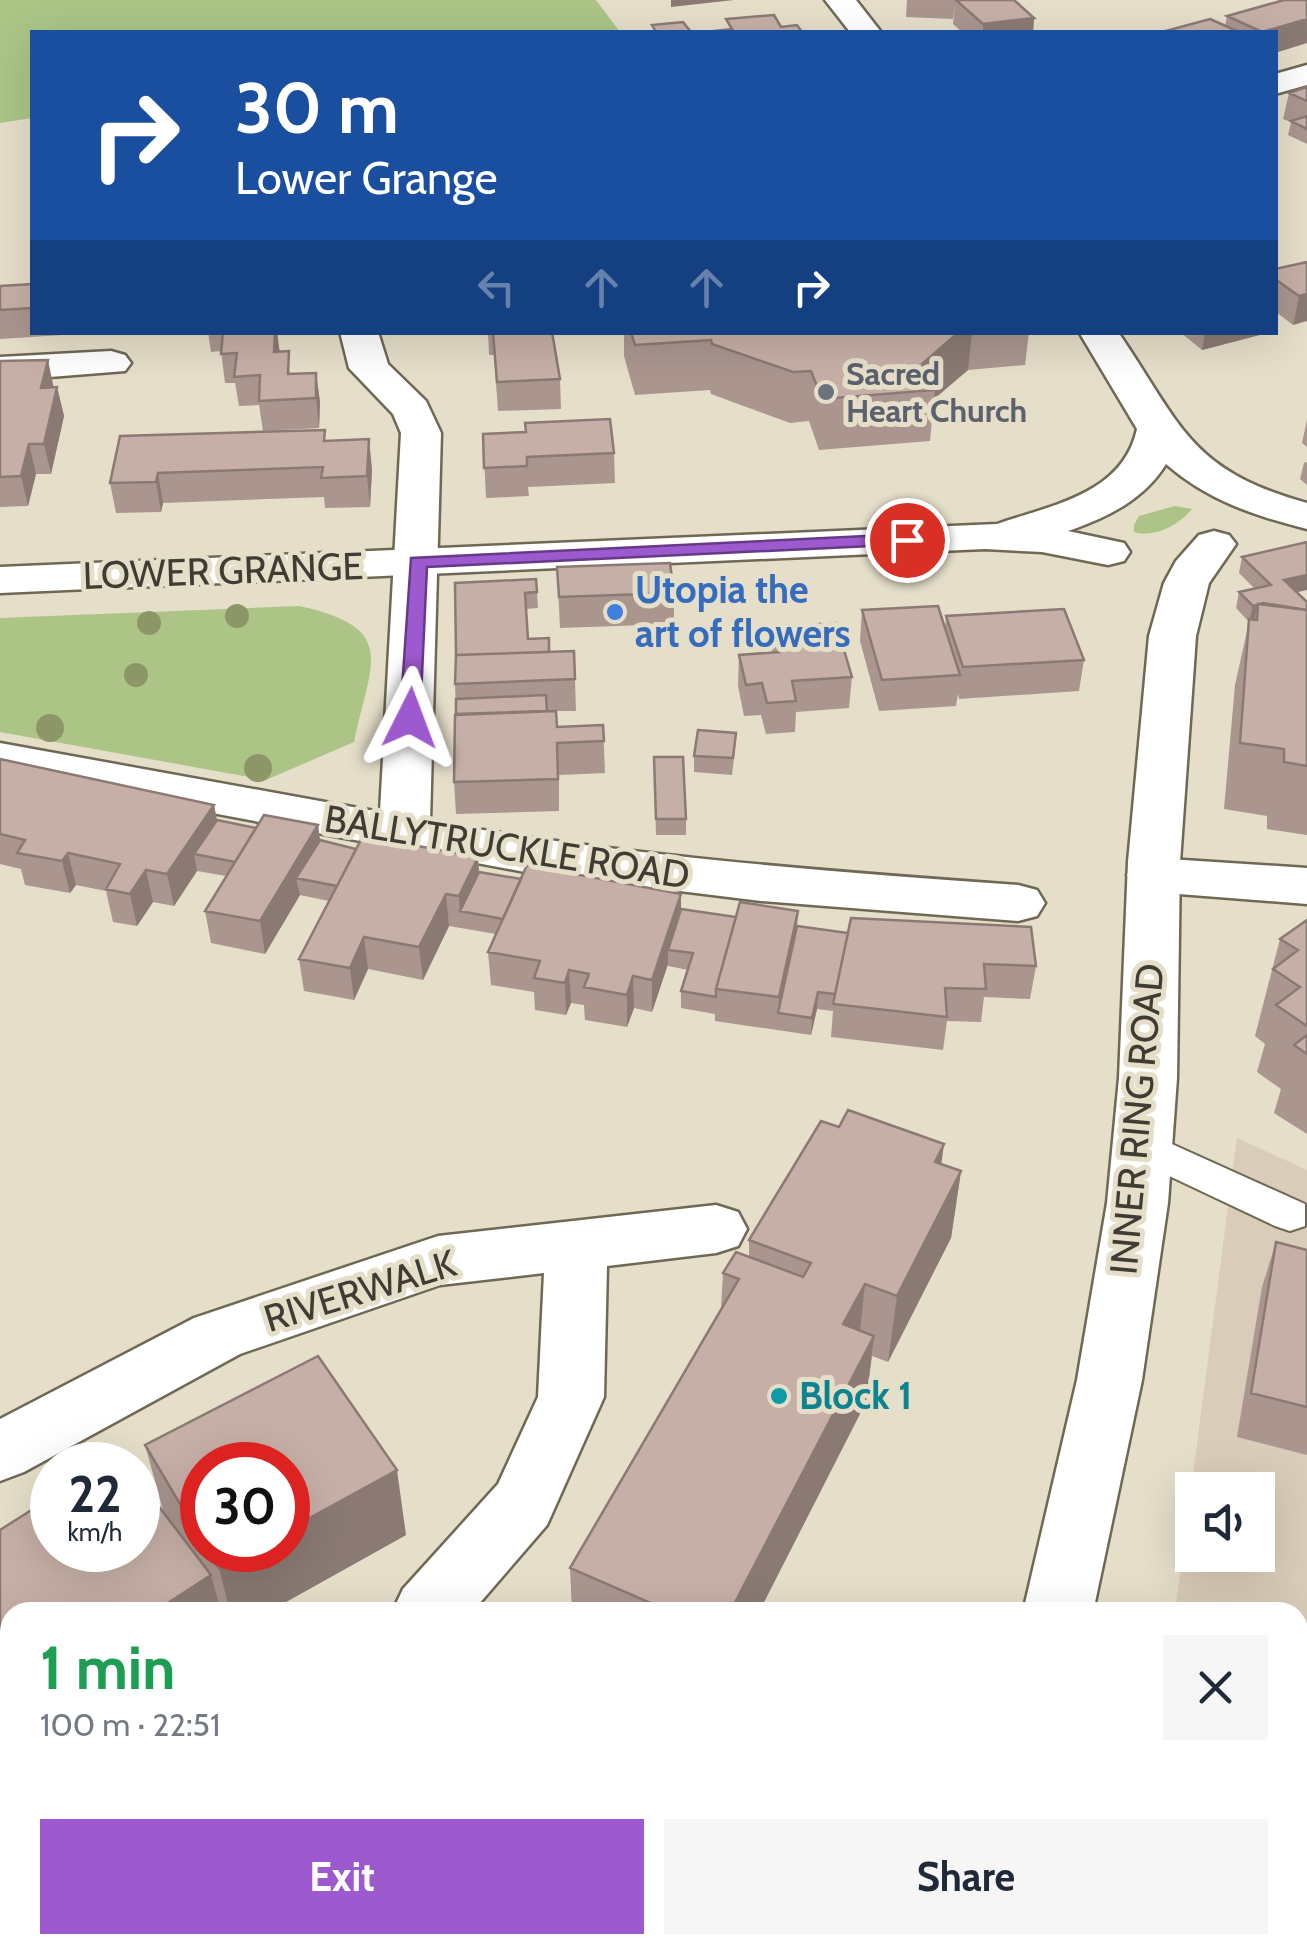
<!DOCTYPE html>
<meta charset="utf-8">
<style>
:root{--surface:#fff;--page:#f6f6f7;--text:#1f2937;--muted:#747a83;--accent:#9d5acf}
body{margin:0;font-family:Cabin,sans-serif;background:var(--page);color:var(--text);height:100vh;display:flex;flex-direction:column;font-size:38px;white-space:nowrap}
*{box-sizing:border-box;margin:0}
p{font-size:32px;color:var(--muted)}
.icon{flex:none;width:55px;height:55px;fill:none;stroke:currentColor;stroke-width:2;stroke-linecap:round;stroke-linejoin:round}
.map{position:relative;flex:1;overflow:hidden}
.side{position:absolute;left:0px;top:1602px;width:1308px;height:352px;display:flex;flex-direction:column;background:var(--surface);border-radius:30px 30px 0 0;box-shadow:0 10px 40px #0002}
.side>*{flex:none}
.top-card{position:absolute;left:30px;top:30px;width:1248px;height:305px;border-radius:0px;box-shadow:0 10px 40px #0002;background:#1a4fa0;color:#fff;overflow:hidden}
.buttons{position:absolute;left:1175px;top:1472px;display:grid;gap:20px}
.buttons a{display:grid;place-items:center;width:100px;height:100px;border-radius:0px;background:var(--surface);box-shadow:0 10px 40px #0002;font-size:50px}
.speed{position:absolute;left:30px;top:1442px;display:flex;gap:20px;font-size:50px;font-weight:700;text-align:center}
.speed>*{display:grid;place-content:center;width:130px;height:130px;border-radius:50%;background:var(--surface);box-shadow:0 10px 40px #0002;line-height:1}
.speed small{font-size:25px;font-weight:400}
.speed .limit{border:15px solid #d22;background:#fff;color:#111}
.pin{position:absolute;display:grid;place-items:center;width:85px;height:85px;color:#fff;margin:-42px;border:5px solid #fff;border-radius:50%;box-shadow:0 2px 10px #0007}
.me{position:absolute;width:110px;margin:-55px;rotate:3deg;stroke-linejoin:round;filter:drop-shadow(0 0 8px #0008)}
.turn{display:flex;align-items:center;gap:35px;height:210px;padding:0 40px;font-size:45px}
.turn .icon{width:130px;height:130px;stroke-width:2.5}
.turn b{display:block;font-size:70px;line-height:85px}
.lanes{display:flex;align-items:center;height:95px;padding:0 40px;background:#0003;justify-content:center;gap:50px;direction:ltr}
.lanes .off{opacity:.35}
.round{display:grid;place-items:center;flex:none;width:105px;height:105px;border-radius:0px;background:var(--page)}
.summary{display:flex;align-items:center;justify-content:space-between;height:170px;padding:0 40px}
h1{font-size:60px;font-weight:800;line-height:75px;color:#1e9e55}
.primary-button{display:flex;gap:20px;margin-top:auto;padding:20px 40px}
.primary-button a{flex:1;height:115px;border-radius:0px;background:var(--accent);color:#fff;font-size:40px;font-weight:800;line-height:115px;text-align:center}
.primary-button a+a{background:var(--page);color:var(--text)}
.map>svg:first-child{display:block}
</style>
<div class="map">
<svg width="1307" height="1954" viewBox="0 0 1307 1954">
<rect width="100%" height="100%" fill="#e5dec9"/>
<path fill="#d9cdb9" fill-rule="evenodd" d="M1237 1138 1307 1170V1837L1298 1815V1612H1175ZM1192 1490H1258V1555H1192Z"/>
<path fill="#acc486" d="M0 0H596L620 32H32V118L0 123Z
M1175 506 1192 509C1179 525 1155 538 1134 532V525L1139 516Z
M299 606C399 628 371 661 354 742L266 780 0 732V618Z"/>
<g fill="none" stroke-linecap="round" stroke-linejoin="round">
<g stroke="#6f6855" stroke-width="4">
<path id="service" d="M1143 1131 1305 1204V1226L1290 1231 1275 1226 1129 1157 1123 1146 1129 1135Z"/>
</g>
<g stroke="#6f6855" stroke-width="5">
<path id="minor" d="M1307 65V85L1275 94V74Z
M340 332H378L388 364 426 401 441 433 430 821C625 856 821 871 1018 885L1037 890 1045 903 1037 916 1018 921 761 901 525 872 0 773V743L380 812 401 433 393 414 349 368Z
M111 351 125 355 131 363 125 371 0 381V357Z
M716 1205 738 1212 747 1229 738 1246 716 1253 607 1266 604 1397 547 1525 472 1612H392L403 1589 498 1484 538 1397 544 1273 440 1285 240 1354 24 1472 0 1481V1419L194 1318 438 1236Z
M200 1945H280L276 1954H196Z
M1217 1945H1297L1294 1954H1214Z"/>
</g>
<g stroke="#6f6855" stroke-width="5">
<path id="tertiary" d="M1153 858 1307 868V904L1153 892 1134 887 1127 875 1134 863Z"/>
</g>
<g stroke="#6f6855" stroke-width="5">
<path id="secondary" d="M825 0H856L881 32H850Z
M1079 332H1118C1181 424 1188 470 1307 503V529C1255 516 1207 500 1166 464 1144 500 1106 518 1068 531L1124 543 1130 552 1124 561 1108 565 1042 552 985 549 0 593V567L997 524C1052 505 1123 494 1137 429Z
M1214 531 1229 535 1236 544 1209 583 1196 636 1180 862 1177 1078 1168 1203 1142 1380 1093 1612H1023L1077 1380 1107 1203 1119 1078 1128 862 1149 636 1164 583 1176 561 1199 535Z
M930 1945H1010L1008 1954H928Z"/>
</g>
<use href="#service" fill="#fff" fill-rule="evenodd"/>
<use href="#minor" fill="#fff" fill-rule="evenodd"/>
<use href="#tertiary" fill="#fff" fill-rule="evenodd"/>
<use href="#secondary" fill="#fff" fill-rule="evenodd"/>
</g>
<g fill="#8d9666">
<circle cx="237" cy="616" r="12"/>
<circle cx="149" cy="623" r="12"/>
<circle cx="136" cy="675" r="12"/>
<circle cx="50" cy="728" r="14"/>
<circle cx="258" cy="768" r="14"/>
</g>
<path fill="#aa968f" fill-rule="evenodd" d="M907 0H1014L1034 18 1033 32H962L953 24 955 4 953 19 906 17Z
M1284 0 1275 32H1162L1225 26 1227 16Z
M1307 87V144L1288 135 1291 122 1283 119 1289 93Z
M1307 262 1293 325 1276 312 1275 316V269Z
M32 284V332H110L0 339V286Z
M208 332H277L279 351 291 374 316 373 320 402 319 428 263 431 259 405 239 406 235 383H225L221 351 211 352Z
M488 332H552L560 379 561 409 498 411 494 355H489Z
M624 332H1029L1025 365 968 370 934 399 930 441 819 450 809 421 790 423 711 394 710 390 635 395 624 356Z
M1180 332H1271L1202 350Z
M0 361 54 387H57L64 416 51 474H36L28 506 0 507Z
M1307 420V447L1302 443Z
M483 434 614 453 615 483 528 487 529 496 486 498Z
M326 441 372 469 370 507 325 508 324 497 163 503 161 512 116 513 110 483Z
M1307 462V485L1300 479 1304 463Z
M1242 557 1297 592 1307 602V835L1267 829V816L1224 809 1235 685 1249 622 1236 608 1239 592 1255 589 1239 573Z
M557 567 674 593V624L560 628Z
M536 579 538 608 526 609 528 639 549 652 574 651 576 711H556L557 727 603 725 605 773 559 775V811L456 814 454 782 456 714 455 684Z
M862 610 945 628 946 616 1084 660 1079 691 959 699 958 694 956 706 879 711 860 641Z
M773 627 852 677 849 708 796 712 795 732 766 734 761 715 744 716 738 686 739 655 772 653Z
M735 749 732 775 694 772V756Z
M654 757 686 819V835H656Z
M0 759 214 805 217 820 256 828 318 825 320 840 356 849 478 857 479 872 521 879 681 894V909L797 926 1036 966 1030 999 984 997 981 1022 947 1021 943 1050 831 1037 833 1011 817 1009 811 1035 715 1021V1014L681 1008V991L688 970 668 966V964L652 1012 634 1008 627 1027 585 1020 584 1005 571 1003 566 1015 535 1010 534 992 491 985 488 952 496 934 449 926 423 980 368 969 354 1000 304 991 299 959 329 901 300 895 265 954 211 943 205 911 226 876 197 871 174 906 153 902 137 926 113 922 106 891 76 885 70 893 25 885 21 869 0 864Z
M1307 920V1134L1274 1113 1281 1089 1257 1072 1265 1044 1255 1036 1280 939Z
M941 1164 961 1171 951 1238 888 1362 872 1356 866 1402 759 1612H572L570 1568 721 1308 723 1273 749 1256V1240Z
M1276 1242 1307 1250V1455L1237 1437 1262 1287Z
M145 1445 406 1535 268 1612H224L219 1604 221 1612H10V1688L0 1673V1530L170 1521 163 1510ZM202 1465 288 1550H202Z
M283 1945H695L690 1954H286Z"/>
<path fill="#8b7a74" d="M671 0H734L671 7Z
M1034 18 1033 32H983V24Z
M1307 19V43L1275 53V32H1262Z
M1307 294V321L1293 325 1299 296Z
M275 332H277L280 354 274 352Z
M959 332H972L968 370 934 399 935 390 922 364Z
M1205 332H1271L1202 350Z
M48 360 54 389 41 388Z
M316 373 320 402 319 428 316 398Z
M57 387 64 416 51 474 44 444Z
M369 439 372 469 370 507 367 476Z
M29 444 36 474 28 506 21 476Z
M158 473 163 503 161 512 156 482Z
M1307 575V590L1280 596 1284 580Z
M1258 605 1254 621 1249 622 1253 606Z
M214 805 220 837 194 854 197 871 174 906 167 874Z
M318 825 322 857 296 878 300 895 265 954 260 921Z
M68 853 76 885 70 893 62 861Z
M478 857 480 889 460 911 461 928 459 896Z
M146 870 153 902 137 926 130 894Z
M446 894 449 926 423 980 419 947Z
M681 894V926L668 950V964L652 1012V980Z
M798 911 796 943 778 1013 779 997Z
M364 937 368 969 354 1000 350 968Z
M569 970 571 1003 566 1015 565 983Z
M633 976 634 1008 627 1027V995Z
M818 992 817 1009 811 1035 812 1018Z
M944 1144 935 1212V1162Z
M961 1171 951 1238 888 1362 897 1296Z
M865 1284 858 1350 843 1324Z
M874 1336 866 1402 759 1612H730Z
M397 1470 406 1535 268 1612H230L219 1568 251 1550H288V1530Z
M211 1575 221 1612H154Z
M10 1712V1792L0 1800V1719Z
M670 1945H695L690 1954H665Z"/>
<path fill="#c6afa6" stroke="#8b7a74" stroke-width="2.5" d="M956 0H1014L1034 18 983 24Z
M1284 0H1307V19L1262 32 1227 16Z
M774 15 781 27 797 25 802 32H705L732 29 726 19Z
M1210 19 1239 32H1162Z
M683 22 691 32H656L652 25Z
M1307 87V101L1289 93Z
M1307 116V129L1291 121Z
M1307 262V294L1299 296 1275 279V269Z
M32 284V308L0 310V286Z
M223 332H275L274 352 289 351 288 374 316 373V398L259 401 260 375 234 377 237 353 221 354Z
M493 332H552L560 379 497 382Z
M631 332H959L922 364 935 390 822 399 811 371 793 372 712 344 711 340 635 345Z
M48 360 41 388 57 387 44 444H29L21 476 0 477V361Z
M610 419 614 453 527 457V466L484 468 483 434 526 432 525 423Z
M325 430 324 441 369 439 367 476 321 478 323 467 158 473 156 482 110 483 120 436Z
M1307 542V575L1284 580 1307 602V610L1263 603 1253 606 1239 592 1271 585 1242 557Z
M670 563 674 593 559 597 557 567Z
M536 579 537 592 525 593 528 639 549 638V652L456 655 455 583Z
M1258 604 1307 610V766L1284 762V749L1240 743 1249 619 1257 620Z
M938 606 960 675 882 680 862 610Z
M1064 609 1084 660 963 667 946 616Z
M836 623 852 677 792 681 796 701 767 703 762 683 746 685 739 655 779 652 773 627Z
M574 651 575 679 455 684 456 655Z
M546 695 547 711 456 714V699Z
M556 711 557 727 603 725 604 741 557 743 558 779 454 782 455 715Z
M698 730 736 733 733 758 694 756Z
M654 757H683L686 819H656Z
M0 759 214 805 167 874 146 870 130 894 106 889 120 864 68 853 62 861 17 853 25 840 0 834Z
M264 815 318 825 260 921 205 911Z
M217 820 256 828 235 862 194 854Z
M363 836 478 857 459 896 446 894 419 947 364 937 350 968 299 959Z
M320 840 356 849 337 886 296 878Z
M527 865 681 894 652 980 633 976 627 995 584 987 589 974 569 970 565 983 534 978 540 961 488 952Z
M479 872 521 879 503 919 460 911Z
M740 902 798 911 779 997 716 989Z
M681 909 736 917 716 989V997L681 991 693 953 668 950Z
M851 918 1031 927 1036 966 984 964 986 989 945 988 947 1017 833 1004Z
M1307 920V1026L1276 1005 1300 987 1273 969 1298 950 1280 939Z
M797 926 848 933 835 994 818 992 812 1018 778 1013Z
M1307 1035V1054L1294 1045Z
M848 1110 944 1144 935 1162 961 1171 897 1296 865 1284 843 1324 874 1336 730 1612H671L570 1568 739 1279 723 1273 736 1252 803 1277 811 1263 749 1240 821 1121 839 1127Z
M1276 1242 1307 1250V1407L1251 1393Z
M318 1356 397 1470 288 1530V1465H202V1541L145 1445Z
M120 1456 127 1465H105Z
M138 1479 211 1575 154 1612H10V1664L0 1649V1530L52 1497V1550H138Z
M208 1550H251L219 1568Z
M0 1680 10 1692V1712L0 1719Z
M303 1945H670L665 1954H320Z"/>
<path fill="#9d5acf" stroke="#663a87" stroke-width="2.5" d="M907 534 916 540 913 544 427 567 420 718 410 724 400 718 411 558Z"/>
<circle fill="#6b7280" stroke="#e5dec9" stroke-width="4" cx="826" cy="392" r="10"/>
<circle fill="#3f7fe0" stroke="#e5dec9" stroke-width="4" cx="615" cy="612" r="10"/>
<circle fill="#0f9aa8" stroke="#e5dec9" stroke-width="4" cx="779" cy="1396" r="10"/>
<g text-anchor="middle" stroke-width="10" stroke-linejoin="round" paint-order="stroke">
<g font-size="32" font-weight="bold" fill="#5b616d" stroke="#e5dec9" text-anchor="start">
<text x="846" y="385">Sacred<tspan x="846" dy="37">Heart Church</tspan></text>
</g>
<g font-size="38" fill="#3f3c34" stroke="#e5dec9">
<text transform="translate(223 571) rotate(-2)" y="13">LOWER GRANGE</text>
<text transform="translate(507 847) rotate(9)" y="13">BALLYTRUCKLE ROAD</text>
<text transform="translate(1137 1119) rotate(-85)" y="13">INNER RING ROAD</text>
<text transform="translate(360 1291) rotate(-17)" y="13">RIVERWALK</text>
</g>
<g font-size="38" font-weight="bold" fill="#366cbe" stroke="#e5dec9" text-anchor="start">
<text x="635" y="603">Utopia the<tspan x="635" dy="44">art of flowers</tspan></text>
</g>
<g font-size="38" font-weight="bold" fill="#0d838f" stroke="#e5dec9" text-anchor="start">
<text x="799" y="1409">Block 1</text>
</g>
</g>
</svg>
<div class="buttons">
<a><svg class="icon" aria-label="sound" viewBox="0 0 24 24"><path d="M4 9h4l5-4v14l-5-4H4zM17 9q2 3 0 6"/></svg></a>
</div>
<div class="speed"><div>22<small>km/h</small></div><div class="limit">30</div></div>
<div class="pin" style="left:907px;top:540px;background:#d93025"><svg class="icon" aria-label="arrive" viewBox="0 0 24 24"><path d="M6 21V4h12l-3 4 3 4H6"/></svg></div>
<svg class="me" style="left:410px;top:718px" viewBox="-20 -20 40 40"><path d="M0-17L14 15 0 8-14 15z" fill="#9d5acf" stroke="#fff" stroke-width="4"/></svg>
<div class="top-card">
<div class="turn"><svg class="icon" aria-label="right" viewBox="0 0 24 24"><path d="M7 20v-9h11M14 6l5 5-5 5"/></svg><div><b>30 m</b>Lower Grange</div></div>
<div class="lanes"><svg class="icon off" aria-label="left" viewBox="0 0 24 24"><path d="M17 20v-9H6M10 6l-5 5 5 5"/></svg><svg class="icon off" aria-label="ahead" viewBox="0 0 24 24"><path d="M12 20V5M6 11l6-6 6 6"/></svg><svg class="icon off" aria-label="ahead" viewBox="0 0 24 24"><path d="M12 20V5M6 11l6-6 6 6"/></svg><svg class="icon" aria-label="right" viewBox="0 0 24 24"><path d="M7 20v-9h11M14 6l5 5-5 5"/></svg></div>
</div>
<section class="side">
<div class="summary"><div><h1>1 min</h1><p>100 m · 22:51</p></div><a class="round"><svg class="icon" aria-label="close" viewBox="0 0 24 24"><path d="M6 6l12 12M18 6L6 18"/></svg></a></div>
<div class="primary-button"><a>Exit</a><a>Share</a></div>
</section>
</div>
